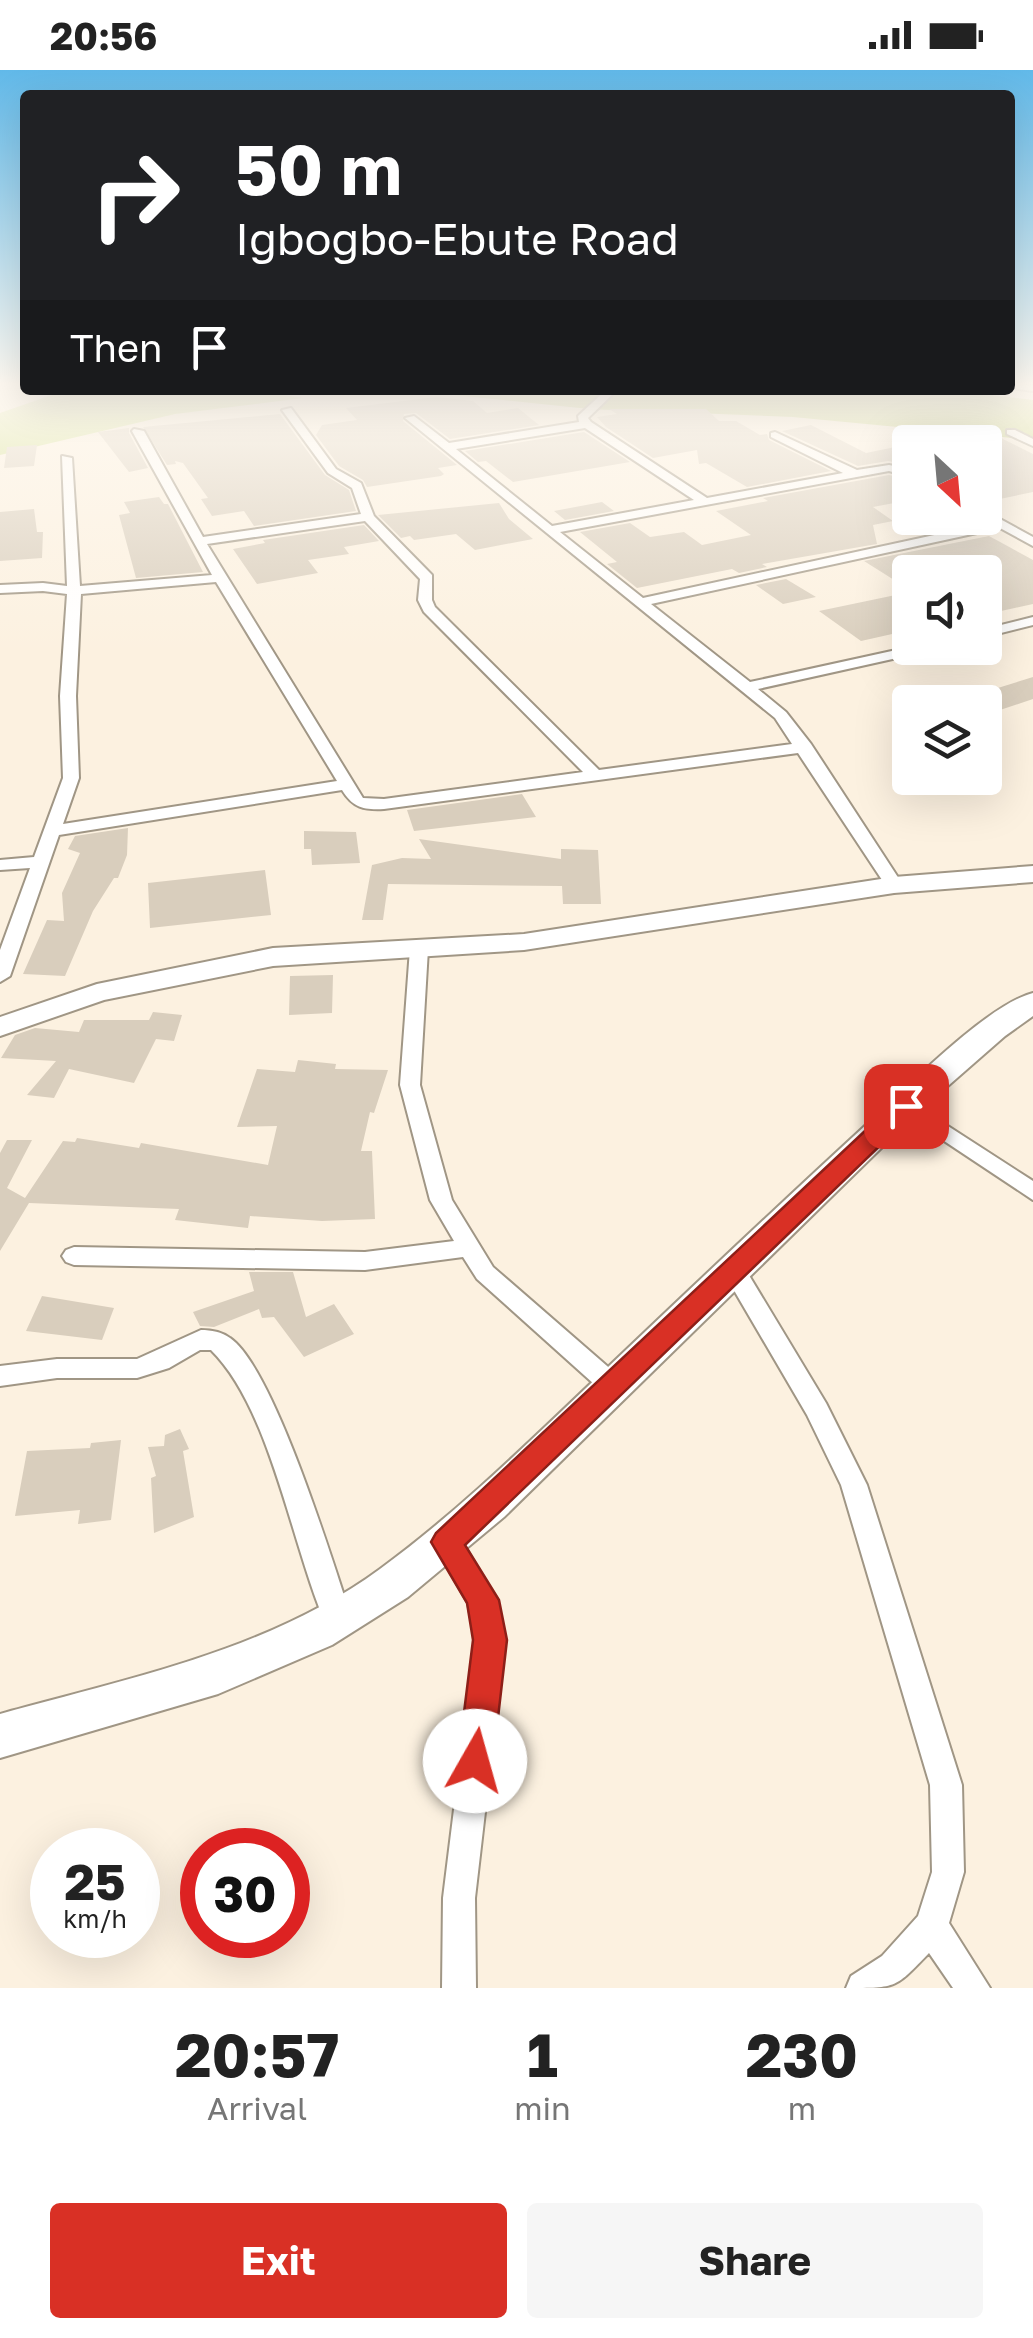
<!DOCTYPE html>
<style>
:root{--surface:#fff;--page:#f6f6f6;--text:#222;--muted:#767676;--accent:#d93025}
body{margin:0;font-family:"Golos Text",sans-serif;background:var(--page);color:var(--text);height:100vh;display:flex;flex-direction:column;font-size:38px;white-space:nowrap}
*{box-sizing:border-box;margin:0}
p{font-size:32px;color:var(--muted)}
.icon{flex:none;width:55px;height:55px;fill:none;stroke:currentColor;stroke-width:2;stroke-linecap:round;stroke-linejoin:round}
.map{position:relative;height:1918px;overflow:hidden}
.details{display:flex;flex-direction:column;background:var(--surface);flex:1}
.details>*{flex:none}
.banner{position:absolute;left:20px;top:20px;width:995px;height:305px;border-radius:10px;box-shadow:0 10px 40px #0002;background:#202124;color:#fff;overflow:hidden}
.needle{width:65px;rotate:154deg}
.fabs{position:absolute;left:892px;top:355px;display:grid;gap:20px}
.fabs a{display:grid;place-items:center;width:110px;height:110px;border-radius:10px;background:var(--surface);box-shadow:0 10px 40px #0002;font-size:50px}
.speed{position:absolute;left:30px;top:1758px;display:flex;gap:20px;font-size:50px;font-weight:700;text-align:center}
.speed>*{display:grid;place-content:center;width:130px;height:130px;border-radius:50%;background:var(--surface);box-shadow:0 10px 40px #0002;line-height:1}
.speed small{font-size:25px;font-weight:400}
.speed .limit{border:15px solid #d22;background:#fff;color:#111}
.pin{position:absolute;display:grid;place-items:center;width:85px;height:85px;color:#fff;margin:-42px;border-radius:20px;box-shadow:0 5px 15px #0006}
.me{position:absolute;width:110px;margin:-55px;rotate:7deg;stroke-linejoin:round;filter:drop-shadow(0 0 8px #0008)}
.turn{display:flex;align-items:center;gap:35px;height:210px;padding:0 50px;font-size:45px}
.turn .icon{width:130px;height:130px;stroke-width:2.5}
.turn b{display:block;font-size:70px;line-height:85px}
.then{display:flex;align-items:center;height:95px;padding:0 50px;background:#0003;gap:20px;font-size:38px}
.eta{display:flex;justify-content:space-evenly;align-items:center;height:170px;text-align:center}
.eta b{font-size:60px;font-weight:700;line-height:70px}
.action{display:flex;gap:20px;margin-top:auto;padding:20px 50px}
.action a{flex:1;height:115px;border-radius:10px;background:var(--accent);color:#fff;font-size:40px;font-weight:700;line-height:115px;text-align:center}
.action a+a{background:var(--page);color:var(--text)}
.status{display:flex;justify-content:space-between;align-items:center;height:70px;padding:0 50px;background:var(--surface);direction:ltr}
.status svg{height:28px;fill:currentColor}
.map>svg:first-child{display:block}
</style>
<div class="status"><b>20:56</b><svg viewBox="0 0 49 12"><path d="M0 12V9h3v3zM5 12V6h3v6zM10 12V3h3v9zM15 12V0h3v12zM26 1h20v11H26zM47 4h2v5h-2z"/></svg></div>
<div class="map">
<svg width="1033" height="1918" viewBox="0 0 1033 1918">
<rect width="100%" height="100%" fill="#fcf1e0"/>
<path fill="#ccde85" d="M66 320H255L303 328 175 344 0 385V343Z"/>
<path fill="#bccf6b" d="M406 320H952L1033 330V370L793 347 589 339Z"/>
<path fill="#d9cebd" d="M436 327 473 331 487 343 518 338 539 355 450 369 416 343 404 344 403 351 457 395 438 398 444 404 441 406 367 417 363 410 339 396 316 365 322 355 357 350 346 338Z
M609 339H706L719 351H736L760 365 767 364 769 370 831 401 747 417 706 393 699 394 697 380 653 388 606 357 597 347 617 344Z
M280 344 325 405 349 420 356 441 254 456 244 441 212 446 201 429 208 428 183 393 175 391 176 394 167 395 143 357Z
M811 355 866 383 910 374V395L888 391 858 396 782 361Z
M129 358V363L148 398 129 402 98 362Z
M584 362 630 392 513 412 486 391 478 392 465 381Z
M974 362 988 369 999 367 1033 384V422L985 432V372H957L945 367Z
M37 375 34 396 4 398 7 377Z
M889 405 910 410V430L873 437 893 451 873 455 877 474 762 494 767 497 739 503 732 499 637 518 607 494 617 492 580 462 630 453 650 467 684 462 702 475 751 465 716 441 768 431 763 428Z
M159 427 164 434H168L203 502 136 508 119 445 130 443 124 432Z
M602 432 614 441 565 450 554 441Z
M499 433 509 449 533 469 475 480 456 464 414 470 410 466 401 468 378 445Z
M34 439 37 462H43L42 488 0 491V442Z
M364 455 379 471 344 477 349 484 308 490 318 503 257 514 233 479 265 473 263 470Z
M989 466 1033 490V534L1001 541 985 531V502H910V520L864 491Z
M786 509 816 527 783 534 756 515Z
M910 522V560L861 571 819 541Z
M1033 607V629L985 645V622Z
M522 724 536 747 414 761 407 740Z
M128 758 127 785 118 808H114L93 841 65 906 23 904 47 850 64 851 62 823 80 783 68 779 75 766Z
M304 761 356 762 360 793 312 795 311 779H304Z
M419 769 561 789V779L598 780 601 834H563L562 816 388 814 383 850H362L372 795 402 788 431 789Z
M265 800 271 845 150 858 148 813Z
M333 905 332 943 289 945 290 906Z
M153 942 182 945 174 971 156 969 134 1013 69 999 54 1028 27 1025 56 991 1 988 15 965 35 958 79 962 84 950H149Z
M298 990 336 994 335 999 388 1000 374 1043 370 1042 361 1081H372L375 1149 322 1151 250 1146 248 1158 175 1150 179 1139 29 1133 0 1181V1083L7 1070H32L7 1118 25 1128 63 1071 75 1072 77 1068 139 1078 141 1073 268 1095 277 1056 237 1057 257 999 295 1002Z
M249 1202H293L306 1247 334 1234 354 1264 304 1287 274 1247 262 1248 259 1239 214 1257 200 1256 193 1242 254 1221Z
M42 1226 114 1238 102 1270 26 1261Z
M180 1359 189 1379 183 1381 194 1447 154 1463 151 1408 156 1406 148 1377 164 1376 165 1365Z
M121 1370 111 1450 78 1454 80 1440 15 1446 27 1381 90 1378 91 1373Z"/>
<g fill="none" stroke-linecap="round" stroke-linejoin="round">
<g stroke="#a09685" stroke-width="4">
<path id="street" d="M1010 313 1033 315V321L1010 318Z
M606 320H617L588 348 591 352 707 428 843 403 771 367V363L775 362 857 400 889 395 910 399V407L889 401 560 462 643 528 990 453 985 448 991 444 1033 467V476L1000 458 651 534 750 612 910 577 931 578 924 582 758 619 786 642 811 674 903 815 900 819H888L798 683 384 739C364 740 353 738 342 720L59 765 10 906 0 912V880L30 798 0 800V790L34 787 63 708 60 626 67 524 43 521 0 523V515L43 513 67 516 62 386 72 388 80 516 212 505 132 361 134 359 144 361 203 467 361 444 352 418 328 403 282 340 291 338 336 399 361 413 374 446 432 505V530L435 537 599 700 792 674 775 648 405 348 414 346 449 373 579 352 578 346ZM585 358 694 430 552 456 456 379ZM365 451 420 509 418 530 424 542 583 702 384 729 363 728 207 474ZM216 512 337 711 63 754 79 708 76 626 81 524Z
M1007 360H1015L1033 369V376L1007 364Z
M1033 547V555L985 567V559Z
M419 873 428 879 420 1015 452 1130 493 1197 622 1309 626 1316 622 1323 613 1326 604 1323 477 1209 463 1187 365 1200 74 1195 66 1192 62 1186 66 1180 74 1177 365 1182 454 1171 430 1130 400 1015 410 879Z
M906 1029 1033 1111V1130L899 1041 895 1036 899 1031Z
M733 1189 741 1192 826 1333 867 1415 962 1715 964 1802 949 1853 990 1918H953L929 1883C895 1918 898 1918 846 1918L851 1906 882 1886 918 1846 932 1802 930 1715 841 1415 807 1345 721 1198 725 1192Z
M201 1260C211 1260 222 1262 230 1268 274 1298 333 1493 352 1550L348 1559 338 1563 328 1559C292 1480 272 1340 211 1280H200L169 1298 137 1308H57L0 1316V1296L57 1289H137Z
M447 1460 457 1463 496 1530 505 1570 475 1828 476 1918H442L443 1828 475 1570 468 1533 433 1472 437 1463Z"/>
</g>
<g stroke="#a09685" stroke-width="4">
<path id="secondary" d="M1033 796V812L894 823 524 880 273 896 104 930 0 966V947L97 914 273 878 524 864 894 807Z
M1033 923V946L1005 966 917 1043 504 1447 408 1527 332 1575 218 1624 0 1688V1644C130 1608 270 1580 380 1499 462 1439 534 1367 607 1298 693 1216 780 1134 867 1054 904 1020 988 934 1033 923Z"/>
</g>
<use href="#street" fill="#fff" fill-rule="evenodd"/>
<use href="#secondary" fill="#fff" fill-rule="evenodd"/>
</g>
<linearGradient id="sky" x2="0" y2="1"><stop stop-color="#61b9e9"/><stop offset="0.54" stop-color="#fef9f1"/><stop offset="1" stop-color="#fef9f1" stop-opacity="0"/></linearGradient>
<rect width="1033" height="581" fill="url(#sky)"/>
<path fill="#d93025" stroke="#8d1f18" stroke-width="2.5" d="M906 1028 918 1036 915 1042 465 1475 499 1530 507 1570 493 1691 488 1703 475 1708 463 1703 458 1691 473 1570 467 1533 431 1472 436 1463 898 1030Z"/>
</svg>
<div class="fabs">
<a><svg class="needle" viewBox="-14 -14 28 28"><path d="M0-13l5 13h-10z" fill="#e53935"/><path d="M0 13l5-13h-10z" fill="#767676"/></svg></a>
<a><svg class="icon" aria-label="sound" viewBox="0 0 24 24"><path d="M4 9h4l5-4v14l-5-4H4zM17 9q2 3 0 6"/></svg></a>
<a><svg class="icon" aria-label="layers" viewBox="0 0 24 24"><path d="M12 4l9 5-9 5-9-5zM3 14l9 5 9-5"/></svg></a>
</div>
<div class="speed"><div>25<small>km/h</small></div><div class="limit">30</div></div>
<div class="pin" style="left:906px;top:1036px;background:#d93025"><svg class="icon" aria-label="arrive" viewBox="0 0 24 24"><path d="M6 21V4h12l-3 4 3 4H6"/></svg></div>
<svg class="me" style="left:475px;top:1691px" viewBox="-20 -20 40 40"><circle r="19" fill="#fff"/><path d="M0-13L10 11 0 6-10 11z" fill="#d93025"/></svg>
<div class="banner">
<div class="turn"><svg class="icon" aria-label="right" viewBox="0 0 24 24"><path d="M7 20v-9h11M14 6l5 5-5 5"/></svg><div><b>50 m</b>Igbogbo-Ebute Road</div></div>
<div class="then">Then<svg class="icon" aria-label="arrive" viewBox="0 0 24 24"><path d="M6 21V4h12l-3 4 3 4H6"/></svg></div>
</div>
</div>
<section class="details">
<div class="eta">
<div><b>20:57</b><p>Arrival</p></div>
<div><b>1</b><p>min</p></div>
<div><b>230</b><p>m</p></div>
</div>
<div class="action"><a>Exit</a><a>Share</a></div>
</section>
